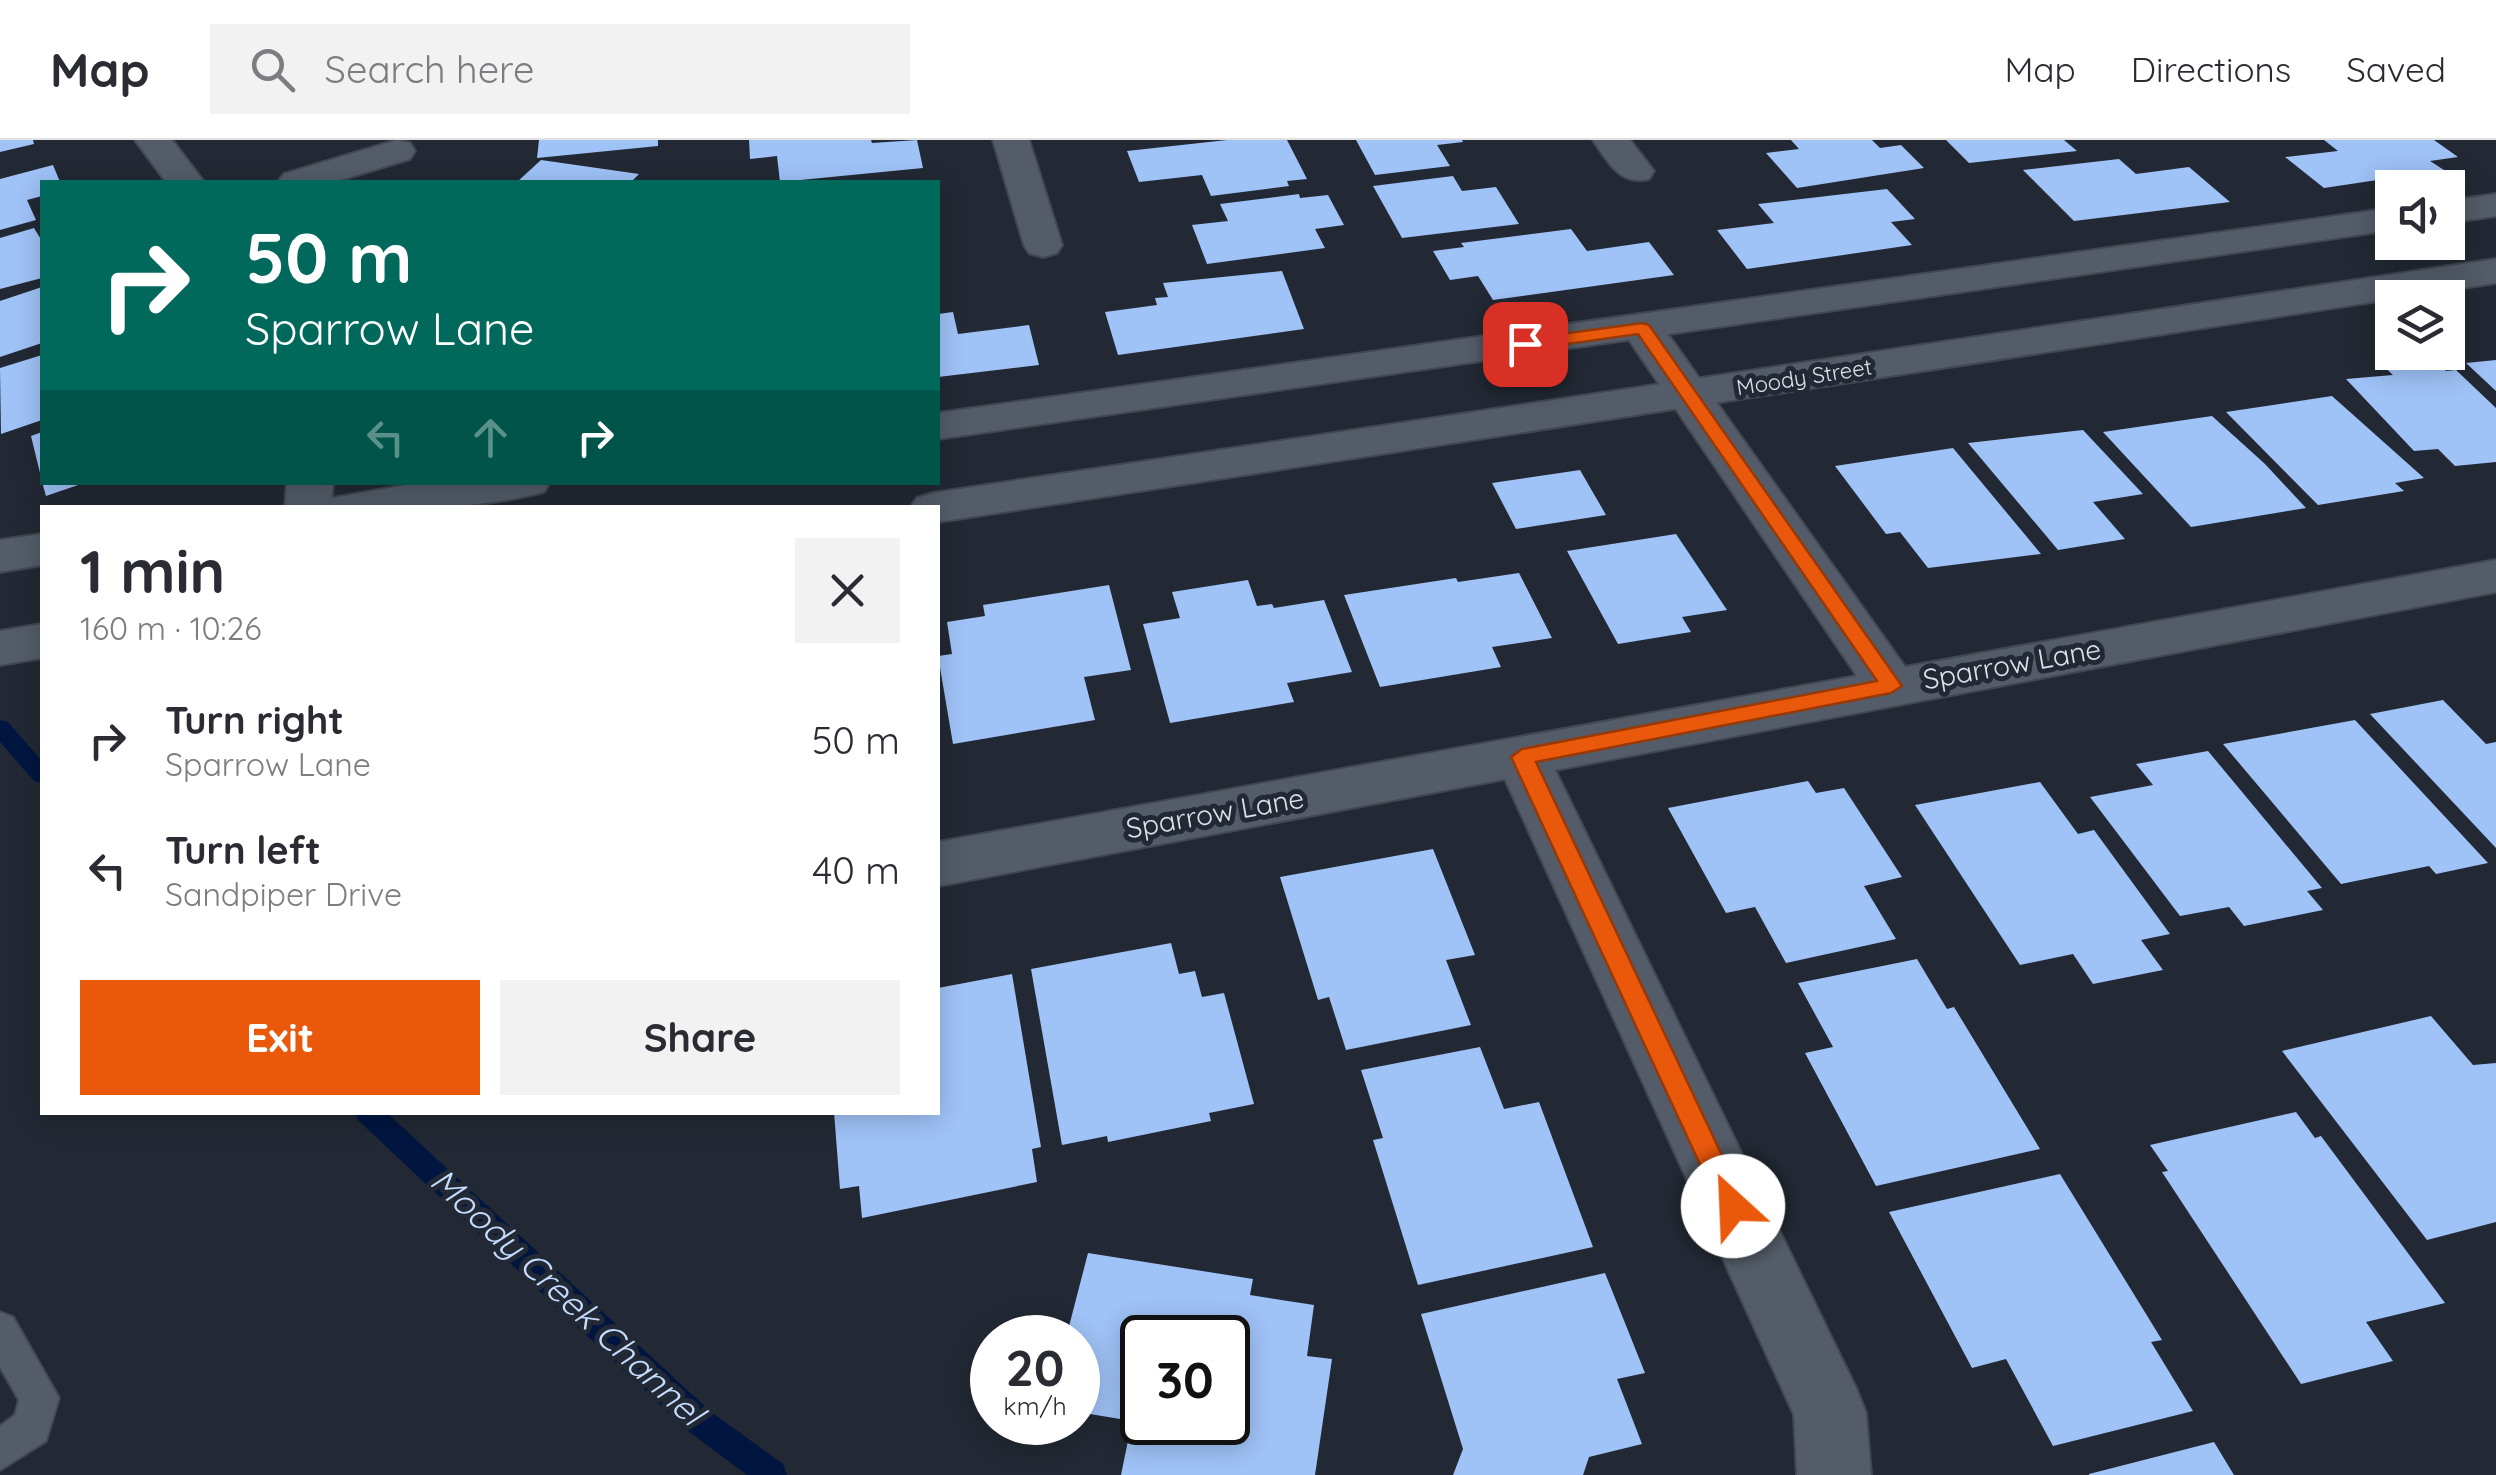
<!DOCTYPE html>
<meta charset="utf-8">
<style>
:root{--surface:#fff;--page:#f2f2f3;--text:#2b2b33;--muted:#7c7c81;--line:#e1e1e2;--accent:#ea580c}
body{margin:0;font-family:Quicksand,sans-serif;background:var(--page);color:var(--text);height:100vh;display:flex;flex-direction:column;font-size:38px;white-space:nowrap}
*{box-sizing:border-box;margin:0}
p{font-size:32px;color:var(--muted)}
.icon{flex:none;width:55px;height:55px;fill:none;stroke:currentColor;stroke-width:2;stroke-linecap:round;stroke-linejoin:round}
.map{position:relative;flex:1;overflow:hidden}
.panel{position:absolute;left:40px;top:365px;width:900px;height:610px;display:flex;flex-direction:column;background:var(--surface);border-radius:0px;box-shadow:0 5px 25px #0003}
.panel>*{flex:none}
.banner{position:absolute;left:40px;top:40px;width:900px;height:305px;border-radius:0px;box-shadow:0 5px 25px #0003;background:#00695c;color:#fff;overflow:hidden}
.controls{position:absolute;left:2375px;top:30px;display:grid;gap:20px}
.controls a{display:grid;place-items:center;width:90px;height:90px;border-radius:0px;background:var(--surface);box-shadow:0 5px 25px #0003;font-size:50px}
.speed{position:absolute;left:970px;top:1175px;display:flex;gap:20px;font-size:50px;font-weight:700;text-align:center}
.speed>*{display:grid;place-content:center;width:130px;height:130px;border-radius:50%;background:var(--surface);box-shadow:0 5px 25px #0003;line-height:1}
.speed small{font-size:25px;font-weight:400}
.speed .limit{border:5px solid #111;border-radius:15px;background:#fff;color:#111}
.pin{position:absolute;display:grid;place-items:center;width:85px;height:85px;color:#fff;margin:-42px;border-radius:20px;box-shadow:0 5px 15px #0006}
.me{position:absolute;width:110px;margin:-55px;rotate:335deg;stroke-linejoin:round;filter:drop-shadow(0 0 8px #0008)}
.turn{display:flex;align-items:center;gap:35px;height:210px;padding:0 40px;font-size:45px}
.turn .icon{width:130px;height:130px;stroke-width:2.5}
.turn b{display:block;font-size:70px;line-height:85px}
.lanes{display:flex;align-items:center;height:95px;padding:0 40px;background:#0003;justify-content:center;gap:50px;direction:ltr}
.lanes .off{opacity:.35}
.round{display:grid;place-items:center;flex:none;width:105px;height:105px;border-radius:0px;background:var(--page)}
.summary{display:flex;align-items:center;justify-content:space-between;height:170px;padding:0 40px}
h1{font-size:60px;font-weight:700;line-height:75px}
.cta{display:flex;gap:20px;margin-top:auto;padding:20px 40px}
.cta a{flex:1;height:115px;border-radius:0px;background:var(--accent);color:#fff;font-size:40px;font-weight:700;line-height:115px;text-align:center}
.cta a+a{background:var(--page);color:var(--text)}
ul{padding:0;list-style:none}
li{display:flex;align-items:center;gap:30px;height:130px;padding:0 40px}
li div{flex:1}
li b{display:block;font-size:38px}
li em{font-style:normal}
header{display:flex;align-items:center;gap:60px;box-sizing:border-box;height:140px;padding:0 50px;background:var(--surface);border-bottom:2px solid var(--line)}
header strong{font-size:48px}
nav{display:flex;gap:55px;margin-inline-start:auto;font-size:35px}
.search{width:700px;height:90px;background:var(--page);display:flex;align-items:center;gap:25px;box-sizing:border-box;padding:0 35px;border-radius:0px;color:var(--muted);font-size:38px}
.map>svg:first-child{display:block}
</style>
<header>
<strong>Map</strong>
<div class="search"><svg class="icon" aria-label="search" viewBox="0 0 24 24"><circle cx="10" cy="10" r="6"/><path d="M15 15l6 6"/></svg>Search here</div>
<nav><a>Map</a><a>Directions</a><a>Saved</a></nav>
</header>
<div class="map">
<svg width="2496" height="1335" viewBox="0 0 2496 1335">
<rect width="100%" height="100%" fill="#222934"/>
<g fill="none" stroke-linecap="round" stroke-linejoin="round">
<path fill="#001640" fill-rule="evenodd" d="M0 580 8 582 42 621V643L34 641 0 602Z
M354 972H386L710 1271 783 1324 787 1335H747L688 1291 358 980Z"/>
</g>
<path fill="#9fc2f7" fill-rule="evenodd" d="M0 0H33L34 4 0 12Z
M539 0H658V6L537 18Z
M749 0H871L872 3 917 0 923 28 780 42 777 16 750 19Z
M1227 0H1287L1307 39 1287 41 1289 46 1211 56 1202 35 1139 42 1127 11Z
M1356 0H1462L1463 2 1437 5 1450 26 1375 35Z
M1791 0H1872L1880 8 1901 5 1924 28 1797 48 1766 13 1799 9Z
M1946 0H2064L2077 11 1969 23Z
M2324 0H2434L2458 17 2430 21 2444 30 2324 48 2285 17 2338 11Z
M2119 19 2136 34 2189 27 2230 62 2074 81 2023 30Z
M541 20 639 34 631 42H517Z
M53 25 60 42H42V56L27 60 36 80 0 90V39Z
M1453 36 1462 51 1496 47 1519 84 1402 98 1373 46Z
M1887 49 1915 79 1891 82 1912 105 1747 129 1717 90 1774 83 1758 64Z
M1299 54 1300 58 1328 55 1344 85 1315 89 1325 108 1207 124 1192 85 1228 81 1220 64Z
M34 88 42 101V138L0 149V98Z
M1571 89 1587 111 1649 102 1674 135 1493 160 1478 136 1450 140 1433 111 1464 107 1461 103Z
M1282 131 1304 189 1118 215 1105 172 1157 165 1155 158 1168 157 1163 143Z
M42 147V203L0 217V161Z
M953 172 958 194 1029 185 1039 225 938 237V174Z
M42 215V280L1 294 0 228Z
M2431 217 2446 231 2456 230 2496 268V322L2455 326 2438 309 2414 311 2346 239 2393 235 2378 221Z
M2496 220V251L2466 223Z
M2332 256 2424 338 2395 343 2404 351 2318 365 2226 272Z
M2212 276 2265 324 2306 368 2191 387 2103 292Z
M2083 290 2143 354 2093 362 2125 399 2058 410 1968 303Z
M42 292V337H41L31 296Z
M1953 308 2041 414 1928 428 1900 392 1886 394 1835 326Z
M1580 330 1606 375 1516 389 1492 343Z
M42 342H83L84 343 46 356Z
M1676 394 1727 470 1682 477 1691 492 1618 504 1567 411Z
M1519 433 1552 498 1492 507 1501 527 1380 547 1344 455 1456 438 1458 442Z
M1248 440 1257 466 1272 464 1274 468 1324 460 1352 532 1287 543 1294 562 1170 583 1143 484 1180 478 1172 452Z
M1109 445 1131 530 1084 537 1095 580 953 604 938 516 952 514 947 482 985 476 983 465Z
M2443 560 2486 604 2496 602V708L2370 574Z
M2355 580 2488 723 2436 734 2429 726 2341 744 2223 604Z
M2208 611 2322 748 2307 751 2323 770 2244 786 2229 767 2180 776 2090 657 2153 645 2136 624Z
M1808 641 1816 653 1844 648 1902 737 1864 746 1896 799 1786 823 1755 767 1726 773 1668 668Z
M2040 642 2078 694 2094 690 2170 794 2141 800 2163 830 2093 844 2073 814 2020 825 1915 665Z
M1433 709 1475 815 1446 820 1471 885 1346 910 1329 857 1318 860 1280 737Z
M1171 803 1179 834 1195 831 1202 857 1224 853 1254 964 1209 973 1211 981 1108 1002 1107 996 1062 1005 1031 829Z
M1917 819 1947 869 1954 867 2040 1009 1876 1046 1805 913 1833 907 1798 843Z
M1012 834 1041 1007 1032 1009 1037 1042 862 1078 859 1046 840 1049 834 972H938V848Z
M2431 876 2473 925 2496 923V1082L2427 1100 2282 911Z
M1480 907 1504 969 1539 962 1593 1107 1418 1145 1373 1000 1383 998 1361 930Z
M2296 972 2315 998 2321 996 2445 1163 2366 1182 2393 1221 2301 1244 2162 1032 2168 1031 2150 1005Z
M2060 1034 2162 1200 2151 1202 2193 1271 2053 1306 2006 1219 1972 1228 1889 1072Z
M1088 1113 1253 1139 1250 1155 1314 1165 1307 1216 1332 1219 1315 1335H1121L1132 1281 1078 1272V1198H1066ZM1142 1198H1228V1282H1142Z
M1605 1133 1645 1233 1617 1239 1642 1304 1589 1317 1583 1335H1453L1463 1309 1421 1174Z
M2214 1302 2234 1335H2089V1334Z"/>
<g fill="none" stroke-linecap="round" stroke-linejoin="round">
<g stroke="#424751" stroke-width="4">
<path id="service" d="M0 1172 13 1177 59 1258 46 1301 0 1330V1286L15 1275 19 1260 0 1227Z"/>
</g>
<g stroke="#424751" stroke-width="4">
<path id="minor" d="M135 0H172L204 42H166Z
M397 0 410 3 415 11 410 19 334 42H278L284 34Z
M993 0H1029L1062 105 1057 113 1043 117 1029 113 1024 105Z
M1593 0H1630L1654 31 1649 39C1620 46 1608 22 1593 0Z
M1642 176 1657 179 1905 527 2496 420V452L1555 630 1856 1248 1866 1273 1871 1335H1797L1794 1275 1505 639 938 746V702L1857 536 1621 188 1627 179Z
M287 342H333L331 368H285Z"/>
</g>
<g stroke="#424751" stroke-width="4">
<path id="secondary" d="M2496 54V76L2448 83V61Z
M2392 68V90L938 299V273Z
M2496 119V143L938 382V368H910L917 358 933 353Z
M424 342H550L544 352C472 371 399 368 325 368L332 358Z
M42 394V425L0 432V400Z
M42 484V518L0 525V491Z"/>
</g>
<use href="#service" fill="#535c68" fill-rule="evenodd"/>
<use href="#minor" fill="#535c68" fill-rule="evenodd"/>
<use href="#secondary" fill="#535c68" fill-rule="evenodd"/>
</g>
<path fill="#ea580c" stroke="#983908" stroke-width="2.5" d="M1642 183 1649 185 1902 546 1891 553 1536 622 1746 1066 1742 1074 1733 1078 1723 1074 1511 617 1522 609 1877 541 1638 194 1525 210 1516 204 1525 199Z"/>
<g text-anchor="middle" stroke-width="10" stroke-linejoin="round" paint-order="stroke">
<g font-size="22" fill="#dde1e9" stroke="#222934">
<text transform="translate(1804 237) rotate(-9)" y="8">Moody Street</text>
</g>
<g font-size="28" fill="#dde1e9" stroke="#222934">
<text transform="translate(2012 524) rotate(-10)" y="10">Sparrow Lane</text>
<text transform="translate(1215 673) rotate(-10)" y="10">Sparrow Lane</text>
</g>
<g font-size="35" font-style="italic" fill="#c5dcff" stroke="#222934">
<text transform="translate(567 1157) rotate(43)" y="12">Moody Creek Channel</text>
</g>
</g>
</svg>
<div class="controls">
<a><svg class="icon" aria-label="sound" viewBox="0 0 24 24"><path d="M4 9h4l5-4v14l-5-4H4zM17 9q2 3 0 6"/></svg></a>
<a><svg class="icon" aria-label="layers" viewBox="0 0 24 24"><path d="M12 4l9 5-9 5-9-5zM3 14l9 5 9-5"/></svg></a>
</div>
<div class="speed"><div>20<small>km/h</small></div><div class="limit">30</div></div>
<div class="pin" style="left:1525px;top:204px;background:#d93025"><svg class="icon" aria-label="arrive" viewBox="0 0 24 24"><path d="M6 21V4h12l-3 4 3 4H6"/></svg></div>
<svg class="me" style="left:1733px;top:1066px" viewBox="-20 -20 40 40"><circle r="19" fill="#fff"/><path d="M0-13L10 11 0 6-10 11z" fill="#ea580c"/></svg>
<div class="banner">
<div class="turn"><svg class="icon" aria-label="right" viewBox="0 0 24 24"><path d="M7 20v-9h11M14 6l5 5-5 5"/></svg><div><b>50 m</b>Sparrow Lane</div></div>
<div class="lanes"><svg class="icon off" aria-label="left" viewBox="0 0 24 24"><path d="M17 20v-9H6M10 6l-5 5 5 5"/></svg><svg class="icon off" aria-label="ahead" viewBox="0 0 24 24"><path d="M12 20V5M6 11l6-6 6 6"/></svg><svg class="icon" aria-label="right" viewBox="0 0 24 24"><path d="M7 20v-9h11M14 6l5 5-5 5"/></svg></div>
</div>
<section class="panel">
<div class="summary"><div><h1>1 min</h1><p>160 m · 10:26</p></div><a class="round"><svg class="icon" aria-label="close" viewBox="0 0 24 24"><path d="M6 6l12 12M18 6L6 18"/></svg></a></div>
<ul>
<li><svg class="icon" aria-label="right" viewBox="0 0 24 24"><path d="M7 20v-9h11M14 6l5 5-5 5"/></svg><div><b>Turn right</b><p>Sparrow Lane</p></div><em>50 m</em></li>
<li><svg class="icon" aria-label="left" viewBox="0 0 24 24"><path d="M17 20v-9H6M10 6l-5 5 5 5"/></svg><div><b>Turn left</b><p>Sandpiper Drive</p></div><em>40 m</em></li>
</ul>
<div class="cta"><a>Exit</a><a>Share</a></div>
</section>
</div>
